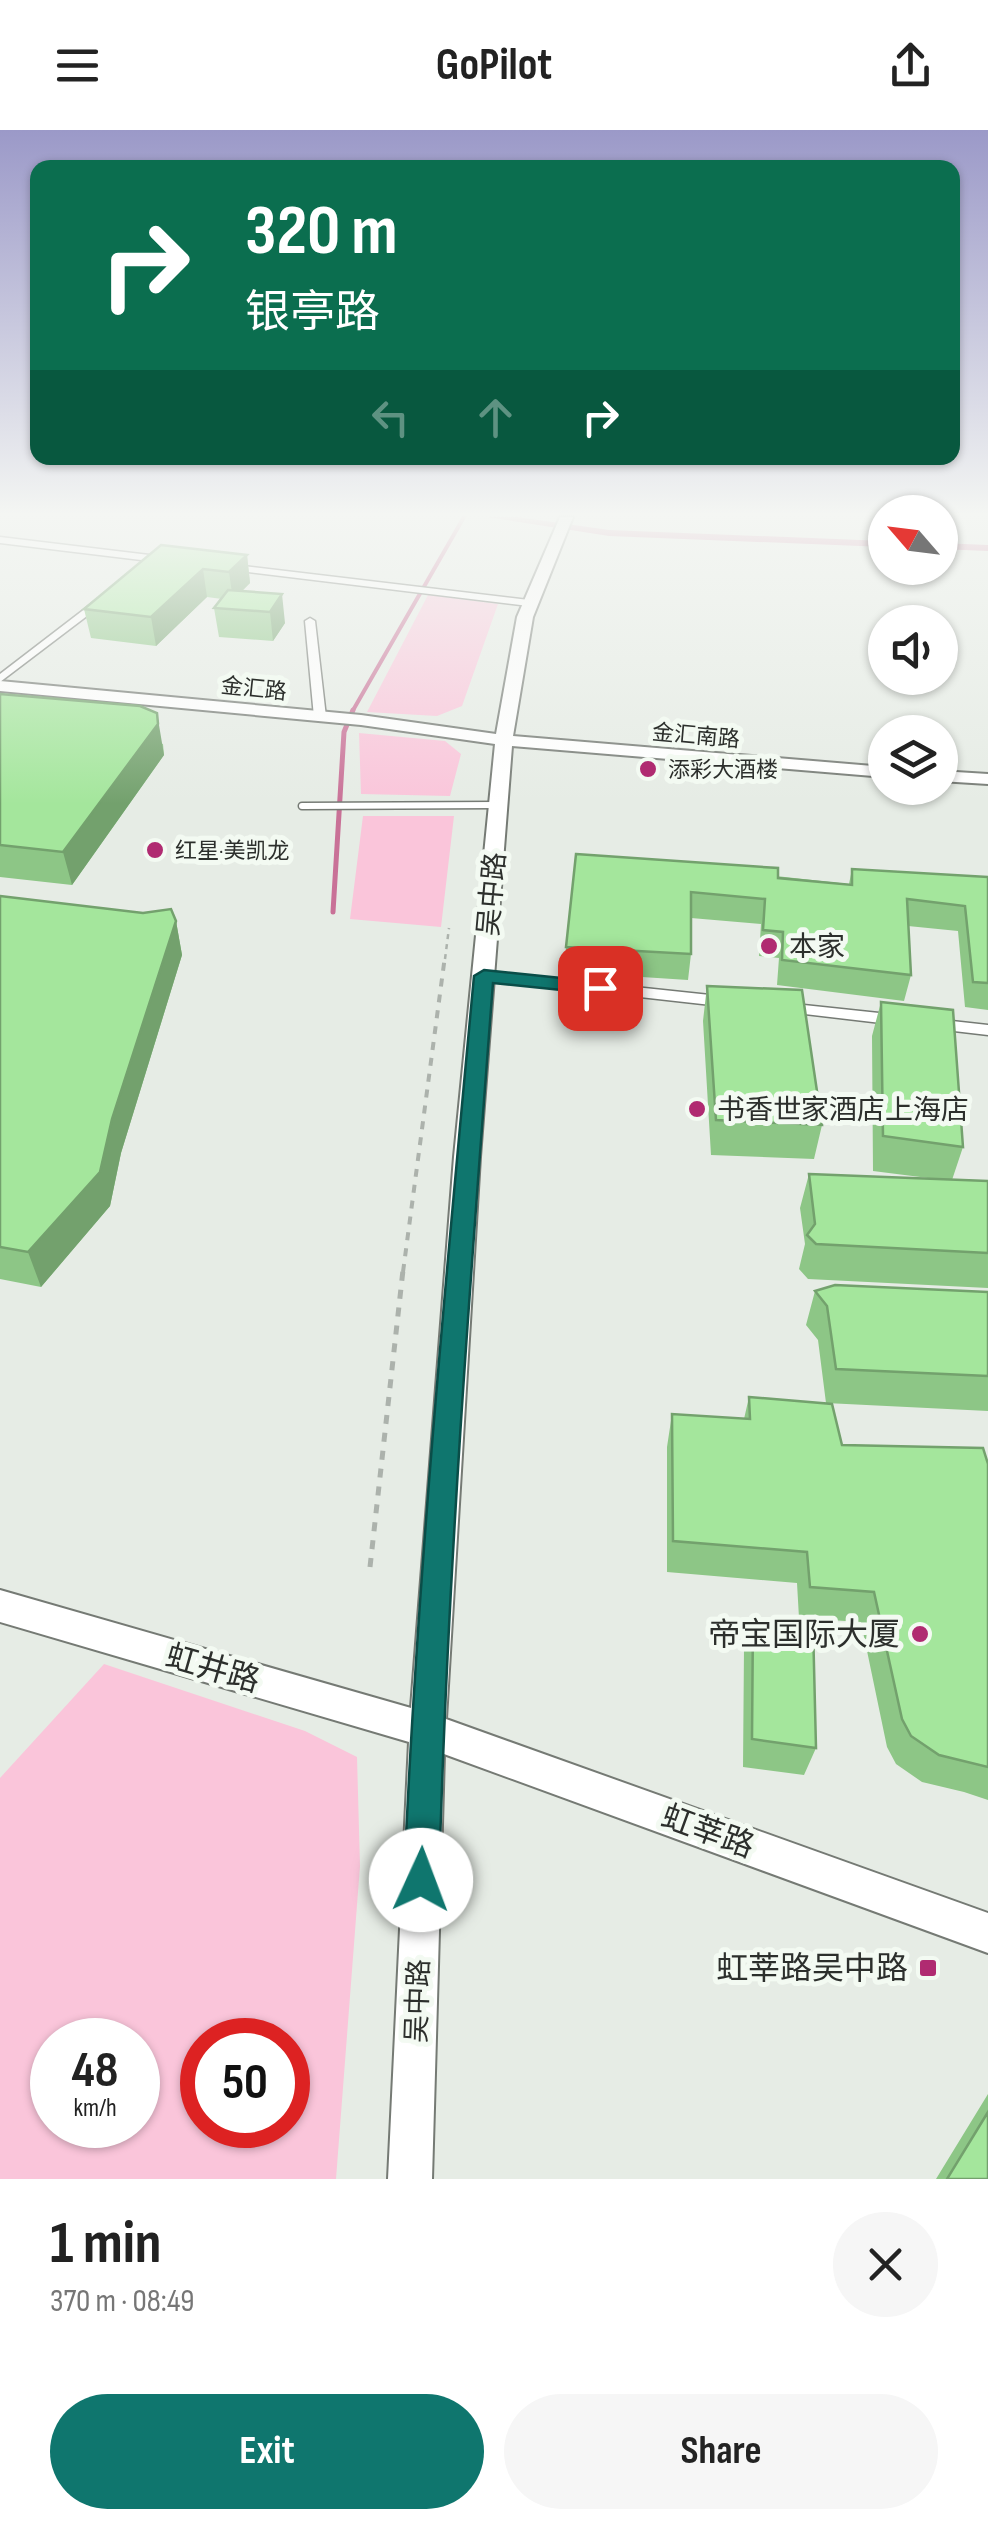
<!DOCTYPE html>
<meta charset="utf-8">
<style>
:root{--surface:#fff;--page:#f6f6f6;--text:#222;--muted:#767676;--accent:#0f766e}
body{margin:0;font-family:"Sofia Sans Condensed","Noto Sans SC",sans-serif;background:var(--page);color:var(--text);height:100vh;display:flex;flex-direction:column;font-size:38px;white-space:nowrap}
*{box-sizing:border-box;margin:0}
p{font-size:32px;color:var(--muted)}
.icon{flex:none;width:55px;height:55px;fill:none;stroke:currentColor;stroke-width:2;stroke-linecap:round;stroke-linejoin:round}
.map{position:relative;height:2049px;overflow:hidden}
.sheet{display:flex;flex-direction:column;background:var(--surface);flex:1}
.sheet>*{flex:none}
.hud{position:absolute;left:30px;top:30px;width:930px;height:305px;border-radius:20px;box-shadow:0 2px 8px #0004;background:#0b6e4f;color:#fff;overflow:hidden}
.needle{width:65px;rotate:298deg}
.controls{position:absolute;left:868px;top:365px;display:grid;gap:20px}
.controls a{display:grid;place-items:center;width:90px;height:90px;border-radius:50%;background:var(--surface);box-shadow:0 2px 8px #0004;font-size:50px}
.speed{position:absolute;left:30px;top:1888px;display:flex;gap:20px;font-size:50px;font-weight:700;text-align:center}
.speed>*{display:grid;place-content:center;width:130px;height:130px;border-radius:50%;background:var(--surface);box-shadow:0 2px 8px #0004;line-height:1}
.speed small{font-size:25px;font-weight:400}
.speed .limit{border:15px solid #d22;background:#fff;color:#111}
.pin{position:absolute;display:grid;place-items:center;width:85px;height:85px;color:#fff;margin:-42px;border-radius:20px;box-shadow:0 5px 15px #0006}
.me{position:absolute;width:110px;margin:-55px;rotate:2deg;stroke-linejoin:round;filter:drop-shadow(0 0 8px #0008)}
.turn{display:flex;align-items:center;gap:35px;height:210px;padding:0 50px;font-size:45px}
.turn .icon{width:130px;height:130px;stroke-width:2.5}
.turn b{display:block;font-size:70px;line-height:85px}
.lanes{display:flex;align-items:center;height:95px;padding:0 50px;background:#0003;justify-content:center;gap:50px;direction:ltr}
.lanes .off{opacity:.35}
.round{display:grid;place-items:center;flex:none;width:105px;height:105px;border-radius:52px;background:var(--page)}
.head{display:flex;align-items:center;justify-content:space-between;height:170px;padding:0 50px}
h1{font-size:60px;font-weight:700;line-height:75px}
.action{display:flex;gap:20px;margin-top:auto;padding:20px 50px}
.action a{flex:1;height:115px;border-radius:60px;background:var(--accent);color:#fff;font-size:40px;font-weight:700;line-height:115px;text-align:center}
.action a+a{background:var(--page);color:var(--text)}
header{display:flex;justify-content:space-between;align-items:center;height:130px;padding:0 50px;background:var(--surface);font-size:45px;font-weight:700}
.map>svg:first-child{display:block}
</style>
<header><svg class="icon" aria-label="menu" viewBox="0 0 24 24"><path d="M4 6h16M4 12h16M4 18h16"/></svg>GoPilot<svg class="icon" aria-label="share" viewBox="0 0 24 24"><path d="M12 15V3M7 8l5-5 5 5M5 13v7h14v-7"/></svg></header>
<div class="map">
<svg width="988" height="2049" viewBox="0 0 988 2049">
<rect width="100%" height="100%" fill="#e6ece5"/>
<path fill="#fac5da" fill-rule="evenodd" d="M428 465 498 474 462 576 437 586 367 582Z
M359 603 445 611 461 624 450 666 361 664Z
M363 686H454L441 797 350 789Z
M104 1534 305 1601 357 1627 360 1736 336 2049H0V1648ZM52 1910H138V1995H52ZM202 1910H288V1995H202Z"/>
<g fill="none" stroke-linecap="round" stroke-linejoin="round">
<path stroke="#c97197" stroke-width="4" d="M352 582 464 387"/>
<path stroke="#c97197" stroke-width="5" d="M333 782 344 602 353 580"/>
<path fill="#c97197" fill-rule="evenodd" d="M487 387H517L609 400 885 411V417L609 406Z
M940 413 988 415V421L940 419Z"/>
<g stroke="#757a74" stroke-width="9">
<path id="lane" d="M302 676 496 675"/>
</g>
<g stroke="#757a74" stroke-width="3">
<path id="street" d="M0 407 166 427 171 430 166 433 0 413Z
M227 434 529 470 534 473 529 476 224 439V435Z
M99 468 108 470 0 552V544Z
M310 488 315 491 326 587 320 591 314 587 305 491Z
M484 841 729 867 737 872 729 877 479 849 476 846Z
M785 873 898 885 906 890 898 895 779 881 777 878Z
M934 889 988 895V905L928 898 926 894 928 890Z"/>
</g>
<g stroke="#757a74" stroke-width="4">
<path id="secondary" d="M560 387H573L533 487 513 606 885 637V647L512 616 480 1027 446 1589 988 1783V1823L444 1624 432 2049H388L409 1612 0 1492V1460L411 1578 454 1027 495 614 361 595 0 561V551L361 585 496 604 517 487Z
M940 641 988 644V654L940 651Z"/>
</g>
<path stroke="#acb2ac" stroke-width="2.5" stroke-dasharray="5 5" stroke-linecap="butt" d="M445 829 449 798"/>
<path stroke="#acb2ac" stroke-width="4" stroke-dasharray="8 8" stroke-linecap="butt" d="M403 1142 445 826"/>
<path stroke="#acb2ac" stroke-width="5" stroke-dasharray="9 9" stroke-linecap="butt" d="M370 1437 403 1140"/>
<use href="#lane" stroke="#fff" stroke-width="6"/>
<use href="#street" fill="#fff" fill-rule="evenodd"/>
<use href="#secondary" fill="#fff" fill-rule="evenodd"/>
</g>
<path fill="#8dc686" d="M161 415 247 425 250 453 242 461 285 493 273 511 219 507 214 478 222 469 207 467 156 516 91 508 84 479Z
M0 564 163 614 164 625 72 755 0 747Z
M576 724 849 754 852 739 988 747V880L965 877 958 801 908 796 911 845 904 871 777 855 779 828 759 826 761 794 691 788V824L688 850 565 842 566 817Z
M0 766 176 791 182 825 121 1023 110 1076 41 1157 0 1149Z
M707 856 822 995 814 1029 711 1025 703 891Z
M881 872 963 1017 952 1050 988 1051V1158L808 1149 799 1139 805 1114 800 1078 809 1044 936 1049 873 1041 872 906Z
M815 1161 988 1162V1281L826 1273 818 1210 806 1195Z
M749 1267 842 1315 988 1334V1670L964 1662 922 1652 896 1634 887 1617 861 1492 799 1488 797 1453 667 1442V1317L672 1284 744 1289Z
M753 1488 816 1618 804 1645 743 1637 744 1518Z
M988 1964V2049H936Z"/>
<path fill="#73a16d" d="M247 425 250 453 233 470 229 442Z
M203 439 207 467 156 516 151 487Z
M282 464 285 493 273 511 270 482Z
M157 583 164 625 72 755 63 722Z
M176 791 182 825 121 1023 110 1076 41 1157 28 1122 112 989Z"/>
<path fill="#a4e69c" stroke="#73a16d" stroke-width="2.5" d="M161 415 247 425 229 442 203 439 151 487 84 479Z
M228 460 282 464 270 482 214 478Z
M0 564 140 576 157 583 158 594 63 722 0 715Z
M576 724 778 738V748L852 755V739L988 747V853L973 852 965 776 907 769 911 845 782 830 783 802 763 800 765 769 691 762V824L566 817Z
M0 766 143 783 171 779 176 791 112 989 100 1042 28 1122 0 1117Z
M707 856 802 860 822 995 716 990Z
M881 872 953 880 963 1017 883 1006Z
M809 1044 988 1051V1123L816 1114 807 1105 815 1094Z
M835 1155 988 1162V1246L836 1239 827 1176 815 1161Z
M749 1267 832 1274 842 1315 983 1318 988 1334V1637L939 1625 911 1606 902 1589 874 1462 810 1457 807 1422 673 1411 672 1284 750 1289Z
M753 1488 813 1495 816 1618 752 1609Z
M988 1982V2049H947Z"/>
<linearGradient id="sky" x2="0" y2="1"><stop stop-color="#9b99c8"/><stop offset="0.57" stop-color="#f4f6f3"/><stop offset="1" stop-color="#f4f6f3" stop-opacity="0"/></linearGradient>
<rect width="988" height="674" fill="url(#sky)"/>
<path fill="#0f766e" stroke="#0a4d48" stroke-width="2.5" d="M484 840 600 852 610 858 600 864 493 853C470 1152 447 1450 439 1750L434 1762 421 1767 409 1762 404 1750C417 1448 446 1147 474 846Z"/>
<g fill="#b02b71" stroke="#f3faf2" stroke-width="4">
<circle cx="648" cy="639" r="10"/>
<circle cx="155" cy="720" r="10"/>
<circle cx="769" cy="816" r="10"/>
<circle cx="697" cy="979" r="10"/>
<circle cx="920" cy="1504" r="10"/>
<rect x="918" y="1828" width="20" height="20" rx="5"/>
</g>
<g text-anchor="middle" stroke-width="10" stroke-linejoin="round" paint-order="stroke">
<g font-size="22" fill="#2c2f2c" stroke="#f3faf2">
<text transform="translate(254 558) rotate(6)" y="8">金汇路</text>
<text transform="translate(696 605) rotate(5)" y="8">金汇南路</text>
</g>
<g font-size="22" fill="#2c2f2c" stroke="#f3faf2" text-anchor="start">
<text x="668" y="647">添彩大酒楼</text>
<text x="175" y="728">红星·美凯龙</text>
</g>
<g font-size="28" fill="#2c2f2c" stroke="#f3faf2">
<text transform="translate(491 764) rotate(-85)" y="10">吴中路</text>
<text transform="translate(417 1871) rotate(-88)" y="10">吴中路</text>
</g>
<g font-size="28" fill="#2c2f2c" stroke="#f3faf2" text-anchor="start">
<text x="789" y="826">本家</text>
<text x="717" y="989">书香世家酒店上海店</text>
</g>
<g font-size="32" fill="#2c2f2c" stroke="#f3faf2" text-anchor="end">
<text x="900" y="1515">帝宝国际大厦</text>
<text x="908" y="1849">虹莘路吴中路</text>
</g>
<g font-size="32" fill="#2c2f2c" stroke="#f3faf2">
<text transform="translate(213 1538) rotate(16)" y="11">虹井路</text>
<text transform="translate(708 1701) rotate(20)" y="11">虹莘路</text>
</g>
</g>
</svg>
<div class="controls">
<a><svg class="needle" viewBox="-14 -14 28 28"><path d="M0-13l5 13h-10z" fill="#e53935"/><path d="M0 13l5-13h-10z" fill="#767676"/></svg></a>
<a><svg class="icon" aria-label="sound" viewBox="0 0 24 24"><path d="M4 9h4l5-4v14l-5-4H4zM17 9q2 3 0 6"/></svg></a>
<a><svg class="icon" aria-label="layers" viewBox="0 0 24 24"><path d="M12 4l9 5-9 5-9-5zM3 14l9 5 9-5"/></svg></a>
</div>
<div class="speed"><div>48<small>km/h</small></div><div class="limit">50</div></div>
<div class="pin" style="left:600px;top:858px;background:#d93025"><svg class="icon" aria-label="arrive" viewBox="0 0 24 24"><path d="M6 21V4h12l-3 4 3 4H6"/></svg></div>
<svg class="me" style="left:421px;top:1750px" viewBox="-20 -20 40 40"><circle r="19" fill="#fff"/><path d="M0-13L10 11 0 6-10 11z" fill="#0f766e"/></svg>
<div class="hud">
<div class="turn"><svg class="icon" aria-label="right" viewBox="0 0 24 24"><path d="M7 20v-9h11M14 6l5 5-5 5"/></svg><div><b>320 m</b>银亭路</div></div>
<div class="lanes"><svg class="icon off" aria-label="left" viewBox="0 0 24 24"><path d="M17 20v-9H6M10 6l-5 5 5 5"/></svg><svg class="icon off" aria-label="ahead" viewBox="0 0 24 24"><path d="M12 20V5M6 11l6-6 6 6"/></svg><svg class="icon" aria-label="right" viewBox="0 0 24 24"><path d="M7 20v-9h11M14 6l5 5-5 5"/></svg></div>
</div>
</div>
<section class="sheet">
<div class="head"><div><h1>1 min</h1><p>370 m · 08:49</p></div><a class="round"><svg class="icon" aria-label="close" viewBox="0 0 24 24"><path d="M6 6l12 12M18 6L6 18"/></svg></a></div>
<div class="action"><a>Exit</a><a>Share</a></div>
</section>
